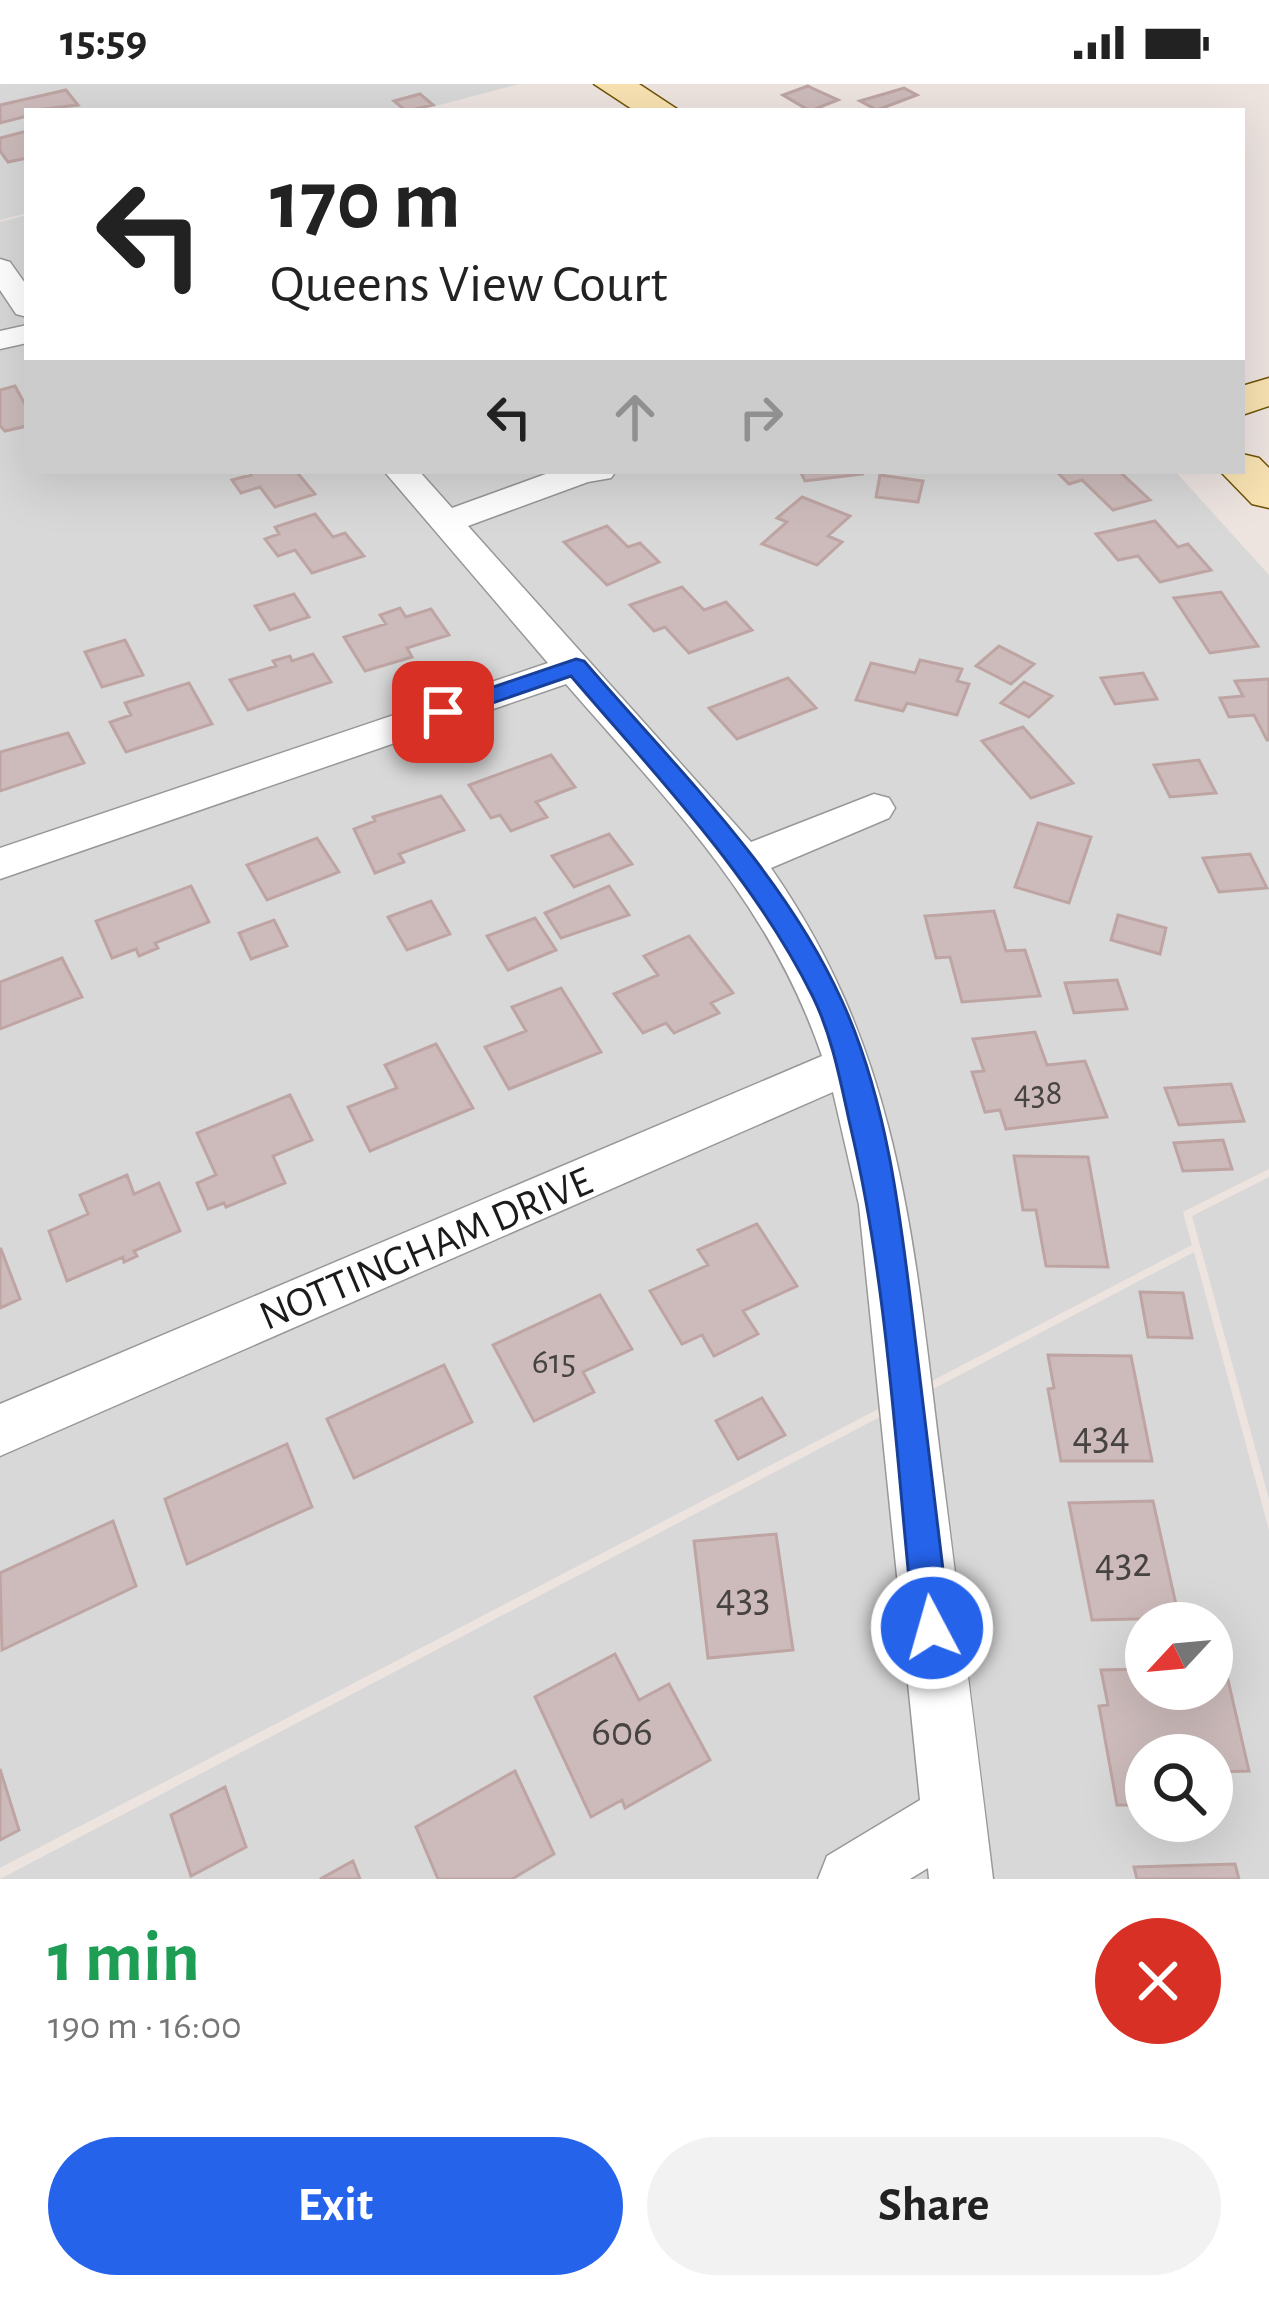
<!DOCTYPE html>
<meta charset="utf-8">
<style>
:root{--surface:#fff;--page:#f2f2f2;--text:#222;--muted:#767676;--accent:#2563eb}
body{margin:0;font-family:"Alegreya Sans",sans-serif;background:var(--page);color:var(--text);height:100vh;display:flex;flex-direction:column;font-size:45px;white-space:nowrap}
*{box-sizing:border-box;margin:0}
p{font-size:39px;color:var(--muted)}
.icon{flex:none;width:66px;height:66px;fill:none;stroke:currentColor;stroke-width:2;stroke-linecap:round;stroke-linejoin:round}
.map{position:relative;height:1795px;overflow:hidden}
.sheet{display:flex;flex-direction:column;background:var(--surface);flex:1}
.sheet>*{flex:none}
.guide{position:absolute;left:24px;top:24px;width:1221px;height:366px;border-radius:0px;box-shadow:0 12px 48px #0002;background:#fff;color:var(--text);overflow:hidden}
.needle{width:78px;rotate:244deg}
.tools{position:absolute;left:1125px;top:1518px;display:grid;gap:24px}
.tools a{display:grid;place-items:center;width:108px;height:108px;border-radius:50%;background:var(--surface);box-shadow:0 12px 48px #0002;font-size:60px}
.pin{position:absolute;display:grid;place-items:center;width:102px;height:102px;color:#fff;margin:-51px;border-radius:24px;box-shadow:0 6px 18px #0006}
.me{position:absolute;width:132px;margin:-66px;rotate:354deg;stroke-linejoin:round;filter:drop-shadow(0 0 9px #0008)}
.turn{display:flex;align-items:center;gap:42px;height:252px;padding:0 48px;font-size:54px}
.turn .icon{width:156px;height:156px;stroke-width:2.5}
.turn b{display:block;font-size:84px;line-height:102px}
.lanes{display:flex;align-items:center;height:114px;padding:0 48px;background:#0003;justify-content:center;gap:60px;direction:ltr}
.lanes .off{opacity:.35}
.round{display:grid;place-items:center;flex:none;width:126px;height:126px;border-radius:63px;background:var(--page)}
.overview{display:flex;align-items:center;justify-content:space-between;height:204px;padding:0 48px}
h1{font-size:72px;font-weight:600;line-height:90px;color:#1e9e55}
.action{display:flex;gap:24px;margin-top:auto;padding:24px 48px}
.action a{flex:1;height:138px;border-radius:72px;background:var(--accent);color:#fff;font-size:48px;font-weight:600;line-height:138px;text-align:center}
.action a+a{background:var(--page);color:var(--text)}
.status{display:flex;justify-content:space-between;align-items:center;height:84px;padding:0 60px;background:var(--surface);direction:ltr}
.status svg{height:33px;fill:currentColor}
.map>svg:first-child{display:block}
</style>
<div class="status"><b>15:59</b><svg viewBox="0 0 49 12"><path d="M0 12V9h3v3zM5 12V6h3v6zM10 12V3h3v9zM15 12V0h3v12zM26 1h20v11H26zM47 4h2v5h-2z"/></svg></div>
<div class="map">
<svg width="1269" height="1795" viewBox="0 0 1269 1795">
<rect width="100%" height="100%" fill="#ede4e0"/>
<path fill="#d9d8d8" fill-rule="evenodd" d="M0 0H519L417 27H27V129L0 136Z
M27 131V387H1175L1269 491V1085L1183 1128 1192 1161 0 1784V138Z
M1269 1093V1415L1192 1132Z
M1194 1168 1269 1446V1795H0ZM1146 1539H1212V1605H1146ZM1146 1671H1212V1737H1146Z"/>
<path fill="#ccbbba" stroke="#bea5a3" stroke-width="3" d="M808 2 812 4 838 16 810 27 783 11Z
M904 4 917 11 877 26 860 17Z
M66 6 78 21 27 27V32L0 39V21Z
M420 10 433 21 406 27 394 17Z
M27 47V74L8 78 0 67V54Z
M15 302 27 324V342L5 347 0 342V306Z
M248 387H296L315 410 275 423 260 403 241 409 232 396 251 391Z
M800 387H860L862 390 805 397Z
M1056 387H1119L1150 416 1113 426 1082 396 1069 400Z
M880 391 923 397 918 418 876 413Z
M802 413 850 432 828 452 842 458 817 481 762 460 787 438 777 434Z
M315 430 333 453 345 449 364 472 312 489 295 466 278 472 265 455 279 450 275 443Z
M1155 437 1178 463 1188 460 1211 486 1160 498 1138 472 1118 476 1096 450Z
M607 442 628 463 640 459 659 478 607 501 564 458Z
M682 503 704 526 726 518 752 546 689 569 665 543 654 547 630 521Z
M1221 508 1258 562 1210 569 1174 514Z
M294 510 309 533 270 546 255 522Z
M400 524 406 533 431 525 449 551 407 564 412 573 365 587 344 553 386 540 380 531Z
M125 556 143 591 102 603 85 568Z
M999 562 1034 580 1011 600 976 582Z
M313 570 331 598 248 626 230 596 276 582 273 577 290 572 292 577Z
M920 576 962 585 957 597 969 600 957 631 907 619 903 627 856 616 871 579 915 589Z
M1143 589 1157 615 1115 620 1101 594Z
M788 594 816 624 737 655 709 624Z
M1269 595V656H1267L1254 631 1229 633 1220 614 1243 612 1235 597Z
M1024 598 1052 612 1029 633 1001 619Z
M189 599 212 640 126 668 110 638 131 631 125 619Z
M1023 643 1073 699 1031 714 982 657Z
M68 649 84 679 0 707V668Z
M551 671 575 703 536 718 547 733 511 747 500 731 491 734 469 701Z
M1199 676 1216 709 1170 713 1154 681Z
M441 712 464 746 399 770 404 778 375 789 354 745 375 737 373 733Z
M1038 739 1091 753 1069 819 1015 803Z
M609 750 632 780 574 803 552 772Z
M317 754 339 788 267 816 247 781Z
M1250 770 1267 804 1219 808 1203 774Z
M191 802 209 838 155 859 158 864 139 872 136 865 112 874 96 837Z
M609 802 629 831 561 854 545 829Z
M431 817 450 850 407 866 388 833Z
M994 827 1006 867 1025 866 1040 912 962 918 950 873 936 874 925 832Z
M1118 831 1166 844 1160 870 1111 856Z
M535 834 556 866 508 886 487 852Z
M274 836 287 862 251 875 239 849Z
M689 852 733 909 711 919 719 929 674 949 666 939 643 949 614 910 658 891 644 872Z
M62 874 82 913 0 945V898Z
M1117 896 1127 925 1074 929 1065 899Z
M561 904 601 968 509 1005 485 963 526 947 512 923Z
M1035 948 1047 981 1085 977 1107 1033 1006 1045 1000 1026 985 1028 972 988 984 987 973 955Z
M436 960 473 1024 370 1067 348 1023 397 1004 385 981Z
M1231 1000 1244 1037 1179 1041 1165 1004Z
M290 1011 312 1056 273 1072 285 1099 226 1123 224 1119 208 1125 197 1099 216 1091 197 1049Z
M1223 1056 1232 1085 1183 1087 1174 1059Z
M1014 1072 1088 1073 1108 1183 1046 1182 1036 1126H1023Z
M127 1091 134 1110 159 1099 180 1147 134 1167 137 1172 124 1178 123 1173 67 1197 49 1147 88 1130 80 1111Z
M757 1140 797 1202 743 1227 758 1250 714 1272 702 1251 682 1260 650 1207 708 1181 698 1166Z
M1 1165 20 1215 0 1224V1165Z
M1140 1208 1183 1209 1192 1254 1148 1253Z
M600 1211 632 1265 583 1288 594 1308 534 1337 493 1261Z
M1048 1271 1131 1272 1152 1377H1061L1048 1305 1054 1304Z
M444 1281 472 1338 354 1394 327 1335Z
M762 1314 785 1351 738 1375 716 1337Z
M287 1360 312 1423 187 1480 165 1415Z
M1153 1417 1179 1534 1092 1536 1069 1419Z
M113 1437 136 1502 2 1566 0 1489Z
M776 1450 793 1566 708 1574 694 1457Z
M615 1570 639 1616 669 1600 710 1676 625 1724 622 1716 591 1733 535 1613Z
M1212 1583H1225L1249 1687 1212 1688V1671H1146V1721H1117L1099 1622 1108 1621 1101 1586 1146 1585V1605H1212Z
M0 1685 19 1746 0 1756Z
M515 1687 554 1770 512 1795H438L416 1743Z
M225 1703 246 1763 191 1792 171 1731Z
M353 1777 360 1795H320Z
M1235 1780 1239 1795H1137L1134 1783Z"/>
<g fill="none" stroke-linecap="round" stroke-linejoin="round">
<g stroke="#989898" stroke-width="3">
<path id="street" d="M0 175 10 178 27 202V233L16 230 0 206Z
M27 241V259L0 265V247Z
M384 387H419L452 424 554 387H616L611 394 588 398 468 442 751 758 874 710 889 714 895 724 889 734 771 784C900 969 913 1153 940 1370 958 1512 976 1654 993 1795H929L928 1784 910 1795H818L827 1772 920 1716 859 1121 833 1008 0 1372V1320L822 972C769 817 670 720 566 600L0 795V764L548 579Z"/>
</g>
<g stroke="#6e5305" stroke-width="3">
<path id="secondary" d="M594 0H639L680 27H635Z
M1269 294V322L1242 331V302Z
M1242 370 1259 374 1269 384V424L1252 420 1220 387H1242Z"/>
</g>
<use href="#street" fill="#fff" fill-rule="evenodd"/>
<use href="#secondary" fill="#f8e2b2" fill-rule="evenodd"/>
</g>
<path fill="#2563eb" stroke="#184099" stroke-width="3" d="M576 575 584 577C676 684 783 787 842 917 888 1018 901 1137 914 1245 926 1345 938 1445 950 1544L945 1557 932 1562 919 1557 914 1544C896 1378 889 1207 851 1045 841 1001 833 954 813 913 753 792 658 694 571 592L443 636 431 628 434 623Z"/>
<g text-anchor="middle" stroke-width="9" stroke-linejoin="round" paint-order="stroke">
<g font-size="36" fill="#474343">
<text x="1038" y="1020">438</text>
<text x="554" y="1289">615</text>
</g>
<g font-size="42" fill="#1b1b1b" stroke="#fff">
<text transform="translate(425 1163) rotate(-23)" y="15">NOTTINGHAM DRIVE</text>
</g>
<g font-size="42" fill="#474343">
<text x="1101" y="1365">434</text>
<text x="1123" y="1492">432</text>
<text x="743" y="1527">433</text>
<text x="622" y="1661">606</text>
</g>
</g>
</svg>
<div class="tools">
<a><svg class="needle" viewBox="-14 -14 28 28"><path d="M0-13l5 13h-10z" fill="#e53935"/><path d="M0 13l5-13h-10z" fill="#767676"/></svg></a>
<a><svg class="icon" aria-label="search" viewBox="0 0 24 24"><circle cx="10" cy="10" r="6"/><path d="M15 15l6 6"/></svg></a>
</div>
<div class="pin" style="left:443px;top:628px;background:#d93025"><svg class="icon" aria-label="arrive" viewBox="0 0 24 24"><path d="M6 21V4h12l-3 4 3 4H6"/></svg></div>
<svg class="me" style="left:932px;top:1544px" viewBox="-20 -20 40 40"><circle r="17" fill="#2563eb" stroke="#fff" stroke-width="3"/><path d="M0-11L8 9 0 5-8 9z" fill="#fff"/></svg>
<div class="guide">
<div class="turn"><svg class="icon" aria-label="left" viewBox="0 0 24 24"><path d="M17 20v-9H6M10 6l-5 5 5 5"/></svg><div><b>170 m</b>Queens View Court</div></div>
<div class="lanes"><svg class="icon" aria-label="left" viewBox="0 0 24 24"><path d="M17 20v-9H6M10 6l-5 5 5 5"/></svg><svg class="icon off" aria-label="ahead" viewBox="0 0 24 24"><path d="M12 20V5M6 11l6-6 6 6"/></svg><svg class="icon off" aria-label="right" viewBox="0 0 24 24"><path d="M7 20v-9h11M14 6l5 5-5 5"/></svg></div>
</div>
</div>
<section class="sheet">
<div class="overview"><div><h1>1 min</h1><p>190 m · 16:00</p></div><a class="round" style="background:#d93025;color:#fff"><svg class="icon" aria-label="close" viewBox="0 0 24 24"><path d="M6 6l12 12M18 6L6 18"/></svg></a></div>
<div class="action"><a>Exit</a><a>Share</a></div>
</section>
